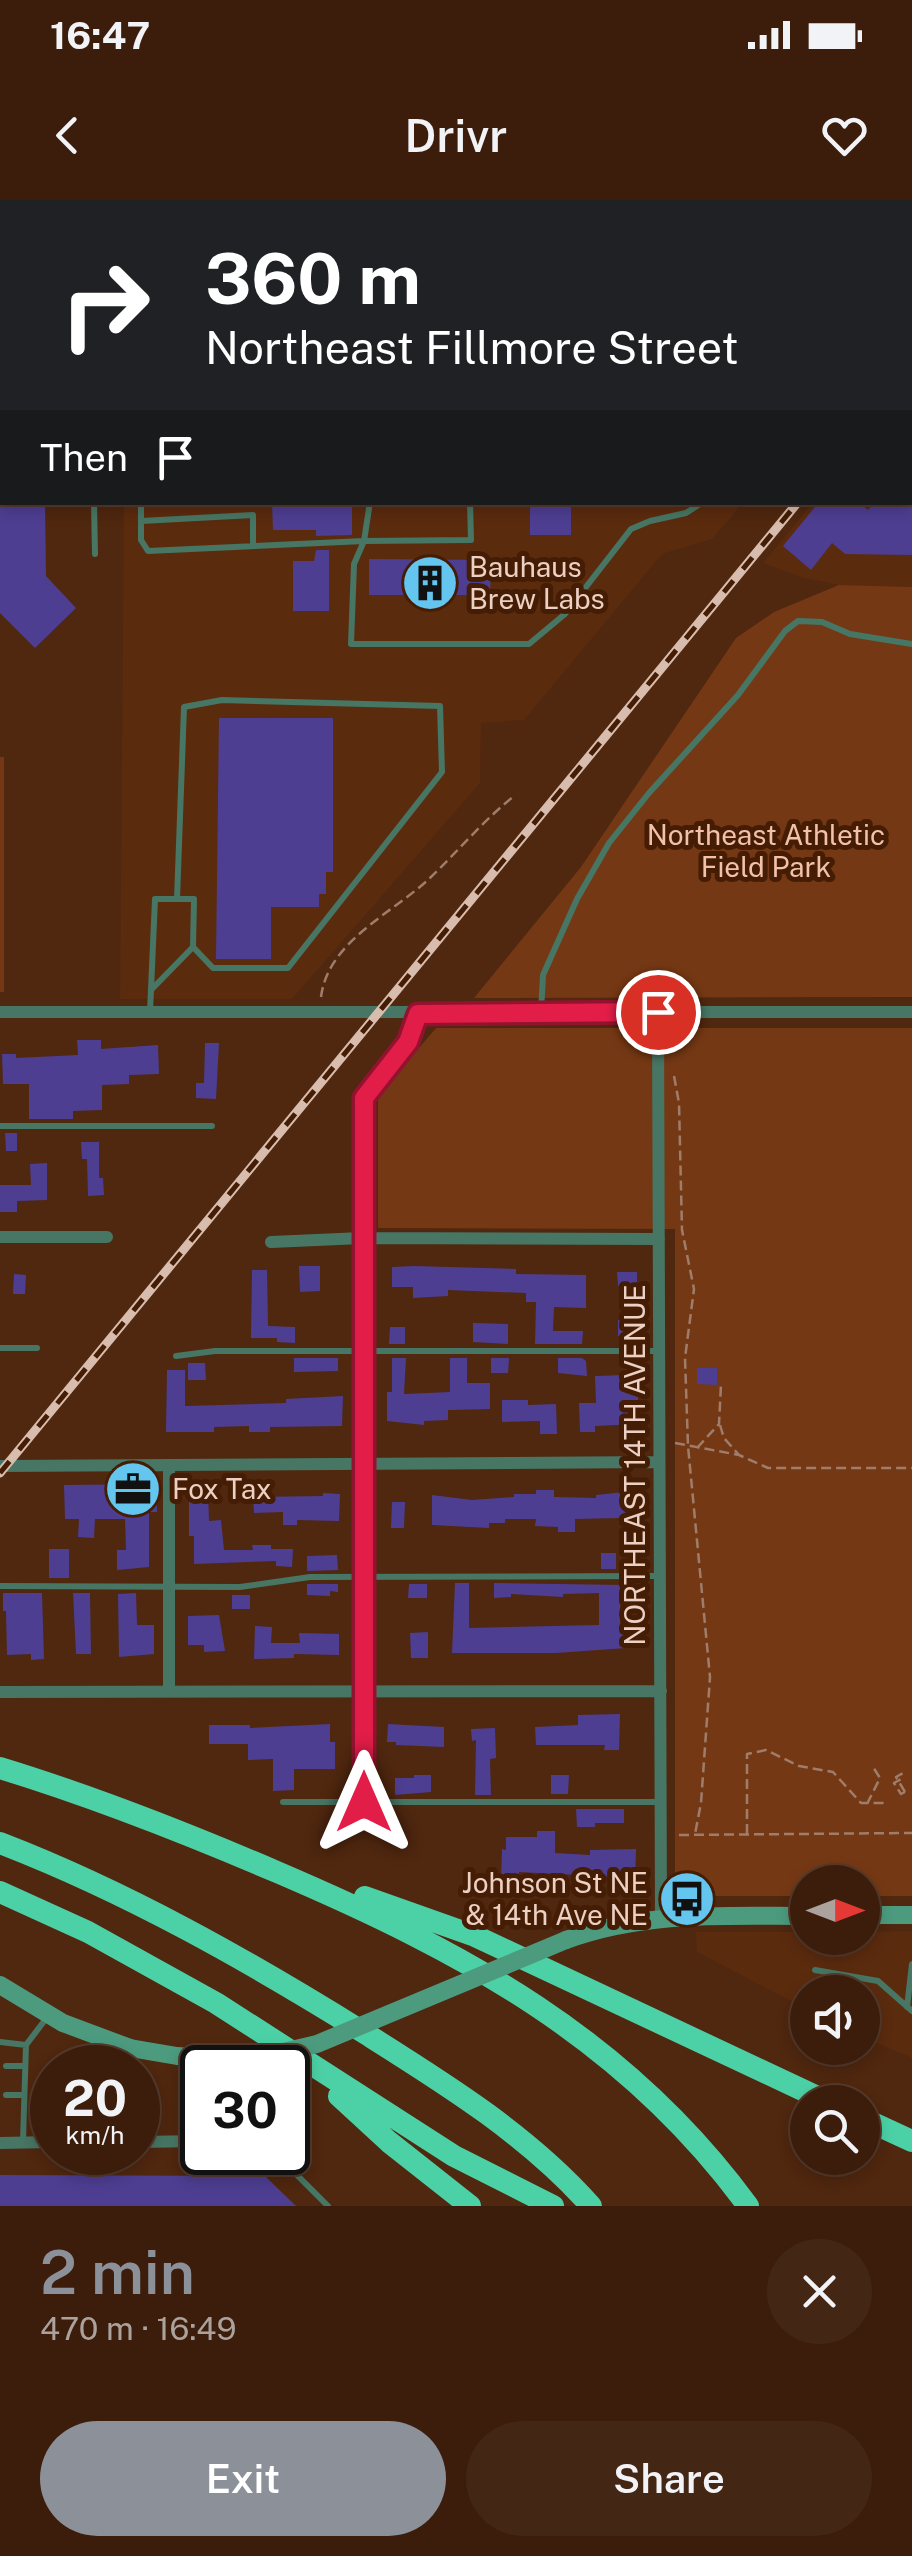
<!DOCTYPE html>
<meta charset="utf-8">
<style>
:root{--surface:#3c1d0b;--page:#432614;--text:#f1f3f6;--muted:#aca29d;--line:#553b2c;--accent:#8c9099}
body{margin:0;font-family:"Public Sans",sans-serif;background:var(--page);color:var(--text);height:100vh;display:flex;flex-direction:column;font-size:38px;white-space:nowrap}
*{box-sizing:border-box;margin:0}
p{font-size:32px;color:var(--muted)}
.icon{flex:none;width:55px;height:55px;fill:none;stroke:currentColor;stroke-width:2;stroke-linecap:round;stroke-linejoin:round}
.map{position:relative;height:2006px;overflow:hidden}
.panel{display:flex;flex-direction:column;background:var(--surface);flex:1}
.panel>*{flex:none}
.guide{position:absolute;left:0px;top:0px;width:912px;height:305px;box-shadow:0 5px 15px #0003,0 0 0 2px var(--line);background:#202124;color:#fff;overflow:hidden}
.needle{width:65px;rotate:90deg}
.fabs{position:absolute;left:790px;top:1665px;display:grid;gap:20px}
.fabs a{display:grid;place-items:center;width:90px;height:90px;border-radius:50%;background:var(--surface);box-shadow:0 5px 15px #0003,0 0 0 2px var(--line);font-size:50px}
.speed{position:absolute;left:30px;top:1845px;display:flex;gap:20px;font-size:50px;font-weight:700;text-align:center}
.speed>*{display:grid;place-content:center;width:130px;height:130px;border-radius:50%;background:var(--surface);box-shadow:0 5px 15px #0003,0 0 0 2px var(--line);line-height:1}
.speed small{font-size:25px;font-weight:400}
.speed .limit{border:5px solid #111;border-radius:15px;background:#fff;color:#111}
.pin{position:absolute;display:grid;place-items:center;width:85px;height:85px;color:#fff;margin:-42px;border:5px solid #fff;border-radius:50%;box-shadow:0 2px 10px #0007}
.me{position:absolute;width:110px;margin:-55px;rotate:0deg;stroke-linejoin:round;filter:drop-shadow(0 0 8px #0008)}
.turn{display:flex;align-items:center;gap:35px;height:210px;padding:0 40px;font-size:45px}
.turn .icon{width:130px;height:130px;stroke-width:2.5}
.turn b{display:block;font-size:70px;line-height:85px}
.then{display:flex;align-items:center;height:95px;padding:0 40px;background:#0003;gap:20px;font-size:38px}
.round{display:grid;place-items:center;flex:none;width:105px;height:105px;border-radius:52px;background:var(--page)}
.headline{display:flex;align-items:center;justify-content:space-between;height:170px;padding:0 40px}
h1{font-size:60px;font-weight:600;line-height:75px;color:var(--accent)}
.action{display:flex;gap:20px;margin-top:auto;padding:20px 40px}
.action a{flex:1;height:115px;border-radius:60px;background:var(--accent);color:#fff;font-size:40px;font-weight:600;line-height:115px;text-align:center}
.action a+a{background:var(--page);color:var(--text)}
.status{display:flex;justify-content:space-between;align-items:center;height:70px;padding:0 50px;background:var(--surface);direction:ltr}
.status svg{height:28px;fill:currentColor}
header{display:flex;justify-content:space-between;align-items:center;height:130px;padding:0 40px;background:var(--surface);font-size:45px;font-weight:600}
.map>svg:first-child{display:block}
</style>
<div class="status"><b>16:47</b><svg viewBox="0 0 49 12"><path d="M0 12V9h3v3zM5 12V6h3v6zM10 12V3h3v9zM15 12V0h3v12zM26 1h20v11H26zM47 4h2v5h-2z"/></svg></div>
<header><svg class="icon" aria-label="back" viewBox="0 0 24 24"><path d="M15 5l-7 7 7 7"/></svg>Drivr<svg class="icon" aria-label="heart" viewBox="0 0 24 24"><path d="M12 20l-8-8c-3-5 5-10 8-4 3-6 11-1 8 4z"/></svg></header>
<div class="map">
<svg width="912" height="2006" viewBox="0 0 912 2006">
<rect width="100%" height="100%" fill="#50270f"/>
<path fill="#5b2b0e" d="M0 0H351V2H2V123Z
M375 0H800V2H375Z
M912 185V387L839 385 804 378 763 363 813 303 910 302Z
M124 303H743L712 339 662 354 524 520 481 523 480 583 292 799H120Z
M912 1731V1858L863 1837 862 1792H808L807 1809 697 1752 696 1732H807L808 1738H862L863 1732Z"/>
<path fill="#753814" d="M839 385 912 387V797L474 798 581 667 736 438 774 412Z
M0 557H4V792H0Z
M436 828H912V1696H863L862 1682H808L807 1696H675V1029L378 1028V896Z"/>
<path fill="#4e3e92" d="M0 302H45L46 376 76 408 35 448 0 413Z
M272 302H352V335L316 336V330H273Z
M530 302H571V335H530Z
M819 302H859L868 310 874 302H912V355L845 354 832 343 811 370 783 346Z
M316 350H329V411H293V361H314Z
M369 359 491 360 490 395H369Z
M219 518H333V672H326V694H319V707H271V759H216Z
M77 840H101V849L158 845 159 874 129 875V884L102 885V910L73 911V919H29V884H3L2 854H16V858L78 855Z
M205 843H219L216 899 196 898V883H204Z
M5 933H17V951H6Z
M81 942H99V978H103L104 995 88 996 87 959H82Z
M47 963V1000L17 1001V1012H0V985H31L30 964Z
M299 1066H320V1091L300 1092Z
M414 1066 516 1069V1074L586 1075V1108L554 1107 553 1131H583L582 1144H535L536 1102H526V1093L448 1090V1096L413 1098V1087H392V1067Z
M252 1070H267L268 1126 295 1127V1143L277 1142V1138H251Z
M617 1072H637V1085L618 1086Z
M14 1074 26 1075 25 1094H13Z
M618 1120 633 1121 632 1137 618 1136Z
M473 1123 508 1124V1144L473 1142Z
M390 1127H405V1144H389Z
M294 1158H338V1171L294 1172Z
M392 1158H406L404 1194 450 1192V1158H467V1183H490V1209L448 1210V1220L424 1221V1225L387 1221V1192H392Z
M491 1158H509L508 1173H491Z
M558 1158H582L586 1161 587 1176 558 1173Z
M188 1163H205L206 1180H188Z
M625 1167H638V1224L595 1226V1232H580L579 1203H596L595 1176 625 1175Z
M697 1168H717V1185L697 1184Z
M167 1170H185V1206L286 1203V1199L343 1196 342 1226 270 1227V1232H249V1226L214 1227V1232H166Z
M502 1200H528V1205L556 1204 557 1234H540V1221L502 1222Z
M157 1284V1312H149V1367L117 1370V1350H126L125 1319H95L94 1338 78 1337 79 1319H65L64 1285Z
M536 1290H554V1297L596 1298V1295L634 1291 635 1321 619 1322V1318L575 1319V1332H558V1327L535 1326 536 1319H505V1323H489V1328L432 1325V1295L472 1300 514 1297V1294H536Z
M189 1291H208L209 1321 221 1320 224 1350H253L252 1345H271V1349H293L292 1367 276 1366V1361L194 1364V1336H189Z
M323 1293 340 1294 339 1321 297 1320V1325H283V1312L254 1313 253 1297 323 1296Z
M392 1302H405L404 1328H391Z
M49 1349H69V1378H49Z
M601 1353H616V1369H601Z
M337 1355 338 1370 307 1371V1356Z
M455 1383H469V1428L599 1425V1393L563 1394V1397L511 1394V1397L494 1398V1383L626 1385V1405H620V1430H626V1448L556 1453H452Z
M307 1384H338V1392L330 1391V1396L307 1395Z
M409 1384H427V1398H408Z
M3 1393H42L44 1459 31 1460V1454L7 1455 6 1411H3Z
M73 1393H90L91 1454H76Z
M136 1393 137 1425H154V1454L119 1457 118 1394Z
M232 1395H250V1409H232Z
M219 1415 225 1451 204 1452V1445H188V1416Z
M255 1426 272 1427 271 1443H300L299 1433 339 1434V1455L294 1454V1458L254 1459Z
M428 1432V1458H411L410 1433Z
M620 1514 619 1550H604L605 1545H536L535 1527 578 1525V1515Z
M330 1524V1542H335V1569H294V1590L273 1591V1559L248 1560V1544H209V1525H250V1528Z
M388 1524 444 1527V1547L396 1545V1542H387Z
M495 1528 496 1558 490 1559 491 1595H475L476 1540 472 1541 471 1529Z
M414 1575H431V1592L395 1595V1578H414Z
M551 1575H569L568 1594H551Z
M576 1609H624V1623H595V1627H577Z
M537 1631H555V1653L590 1655V1650L636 1649 635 1682H617V1677L519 1672V1681L501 1680 502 1649 506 1650V1637H537Z
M0 1975 265 1976 296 2006H0Z"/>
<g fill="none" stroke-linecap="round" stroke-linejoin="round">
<path stroke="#9f7d6b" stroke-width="2.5" stroke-dasharray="10 5" stroke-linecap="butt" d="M321 797C328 741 393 713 430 678 458 651 483 621 514 596
M674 876 679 903 682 1030 694 1089 685 1158 688 1246 710 1477 701 1603 695 1634
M720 1225 724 1238 739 1255
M675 1243 739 1255 768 1268H912
M697 1248 719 1224 721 1184
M905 1592 896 1577 905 1572
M867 1604 880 1578 873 1567
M747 1634V1554L766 1550 799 1566 833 1572 861 1603H885
M679 1635 912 1633"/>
<path stroke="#477664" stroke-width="6" d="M910 224 912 222
M94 302 95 354
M141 302V340L148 351 364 341 354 364 351 444H529L565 414 631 329 650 321 686 313 703 302
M370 302 364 341 471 340 470 302
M141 321 253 315V346
M151 790 193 747 194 699H177
M150 812 155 699H177L184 507 222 500 440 506 442 572 288 768H213L193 747
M541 812 543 775 577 699 609 643 649 593 738 495 785 431 798 421 822 422 850 434 912 444
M0 926H212
M0 1148H37
M176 1156 215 1151H658
M0 1386 240 1387 310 1377 659 1376
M283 1602H659
M815 1770 878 1781 912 1811
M907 1807 912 1764
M0 1842 26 1845
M6 1866H25
M6 1895H24
M23 1941 26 1845 48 1816
M274 1952 328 2006"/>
<path stroke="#477664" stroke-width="12" d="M362 0V2
M812 0V2
M0 135H2
M0 812H912
M658 813 661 1717
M0 1037H107
M271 1042 362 1038 659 1039
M0 1266 659 1262
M169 1266V1491
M0 1492 661 1491
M364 1602 362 908 366 892 408 841 418 814
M138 1942 202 1941
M0 1943 52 1942"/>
<path stroke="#4c9b7f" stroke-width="18" d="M862 1715H912
M566 1740C645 1711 725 1716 808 1716
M0 1785 63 1823 130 1848"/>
<path stroke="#4cd1a6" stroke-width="22" d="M0 1568C95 1597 186 1633 277 1672 464 1752 626 1839 748 2006
M0 1643C127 1692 247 1760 363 1832 444 1883 527 1934 591 2006
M0 1692 88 1732 216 1803 454 1956 553 2006
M365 1697 475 1736 828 1902
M339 1896 389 1942 470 2006
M862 1918 912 1941"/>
<g stroke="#d8bcad" stroke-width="9">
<path id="rail" d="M910 150 912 148
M0 1273 798 302"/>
</g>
<use href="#rail" stroke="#451c04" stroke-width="5" stroke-dasharray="15" stroke-linecap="butt"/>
<path stroke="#9f7d6b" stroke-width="2.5" stroke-dasharray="10 5" stroke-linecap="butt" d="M905 1592 901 1594 894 1583 905 1577"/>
<path stroke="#4c9b7f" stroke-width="18" d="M130 1848 177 1856 223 1859 270 1855 317 1844 566 1740"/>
</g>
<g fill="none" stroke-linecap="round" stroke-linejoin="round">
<g stroke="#92132f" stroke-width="25">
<path id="route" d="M364 1602V898L408 842 418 814 658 812"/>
</g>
<use href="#route" stroke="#e11d48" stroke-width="18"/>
</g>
<defs>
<g id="building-disc" transform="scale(2.875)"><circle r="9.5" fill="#64c5ee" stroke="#451c04"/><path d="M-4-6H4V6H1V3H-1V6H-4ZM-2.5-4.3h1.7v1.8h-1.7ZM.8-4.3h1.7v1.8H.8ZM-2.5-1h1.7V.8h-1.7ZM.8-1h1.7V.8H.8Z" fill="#111"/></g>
<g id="office-disc" transform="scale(2.875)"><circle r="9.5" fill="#64c5ee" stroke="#451c04"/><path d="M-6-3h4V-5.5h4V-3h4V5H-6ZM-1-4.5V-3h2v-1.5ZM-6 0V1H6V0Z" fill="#111"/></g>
<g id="bus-disc" transform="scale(2.875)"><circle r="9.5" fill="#64c5ee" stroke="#451c04"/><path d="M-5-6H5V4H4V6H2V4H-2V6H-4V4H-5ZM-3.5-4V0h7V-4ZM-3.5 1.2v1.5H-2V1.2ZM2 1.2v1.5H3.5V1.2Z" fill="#111"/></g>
</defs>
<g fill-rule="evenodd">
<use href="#building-disc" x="430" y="383"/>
<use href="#office-disc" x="133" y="1289"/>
<use href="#bus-disc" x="687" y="1699"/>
</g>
<g text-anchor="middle" stroke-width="10" stroke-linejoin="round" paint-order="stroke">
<g font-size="28" fill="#ebd0c3" stroke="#451c04" text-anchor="start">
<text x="469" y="377">Bauhaus<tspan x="469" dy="32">Brew Labs</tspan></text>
<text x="172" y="1299">Fox Tax</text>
<text x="648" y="1693" text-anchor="end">Johnson St NE<tspan x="648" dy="32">&amp; 14th Ave NE</tspan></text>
</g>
<g font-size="28" fill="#f1c1a8" stroke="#451c04">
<text x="766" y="645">Northeast Athletic<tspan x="766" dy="32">Field Park</tspan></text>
</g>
<g font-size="28" fill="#ebd0c3" stroke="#451c04">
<text transform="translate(635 1265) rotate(-90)" y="10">NORTHEAST 14TH AVENUE</text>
</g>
</g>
</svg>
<div class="fabs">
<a><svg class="needle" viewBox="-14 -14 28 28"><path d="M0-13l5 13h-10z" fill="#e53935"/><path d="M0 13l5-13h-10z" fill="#aca29d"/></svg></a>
<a><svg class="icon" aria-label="sound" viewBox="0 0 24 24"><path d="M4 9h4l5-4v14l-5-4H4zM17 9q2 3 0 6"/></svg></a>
<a><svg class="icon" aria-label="search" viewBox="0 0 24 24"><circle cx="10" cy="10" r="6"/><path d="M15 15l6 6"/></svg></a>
</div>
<div class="speed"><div>20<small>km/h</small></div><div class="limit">30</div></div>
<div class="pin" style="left:658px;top:812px;background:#d93025"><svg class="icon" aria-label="arrive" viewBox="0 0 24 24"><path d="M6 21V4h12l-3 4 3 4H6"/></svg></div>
<svg class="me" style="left:364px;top:1602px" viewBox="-20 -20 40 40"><path d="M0-17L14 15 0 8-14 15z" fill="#e11d48" stroke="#fff" stroke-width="4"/></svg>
<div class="guide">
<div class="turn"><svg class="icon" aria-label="right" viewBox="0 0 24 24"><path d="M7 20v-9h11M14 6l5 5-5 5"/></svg><div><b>360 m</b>Northeast Fillmore Street</div></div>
<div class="then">Then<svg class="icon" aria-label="arrive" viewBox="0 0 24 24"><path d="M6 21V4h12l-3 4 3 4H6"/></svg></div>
</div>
</div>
<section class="panel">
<div class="headline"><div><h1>2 min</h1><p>470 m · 16:49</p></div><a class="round"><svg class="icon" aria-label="close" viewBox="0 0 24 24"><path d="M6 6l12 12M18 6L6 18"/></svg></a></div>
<div class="action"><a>Exit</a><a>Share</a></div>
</section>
